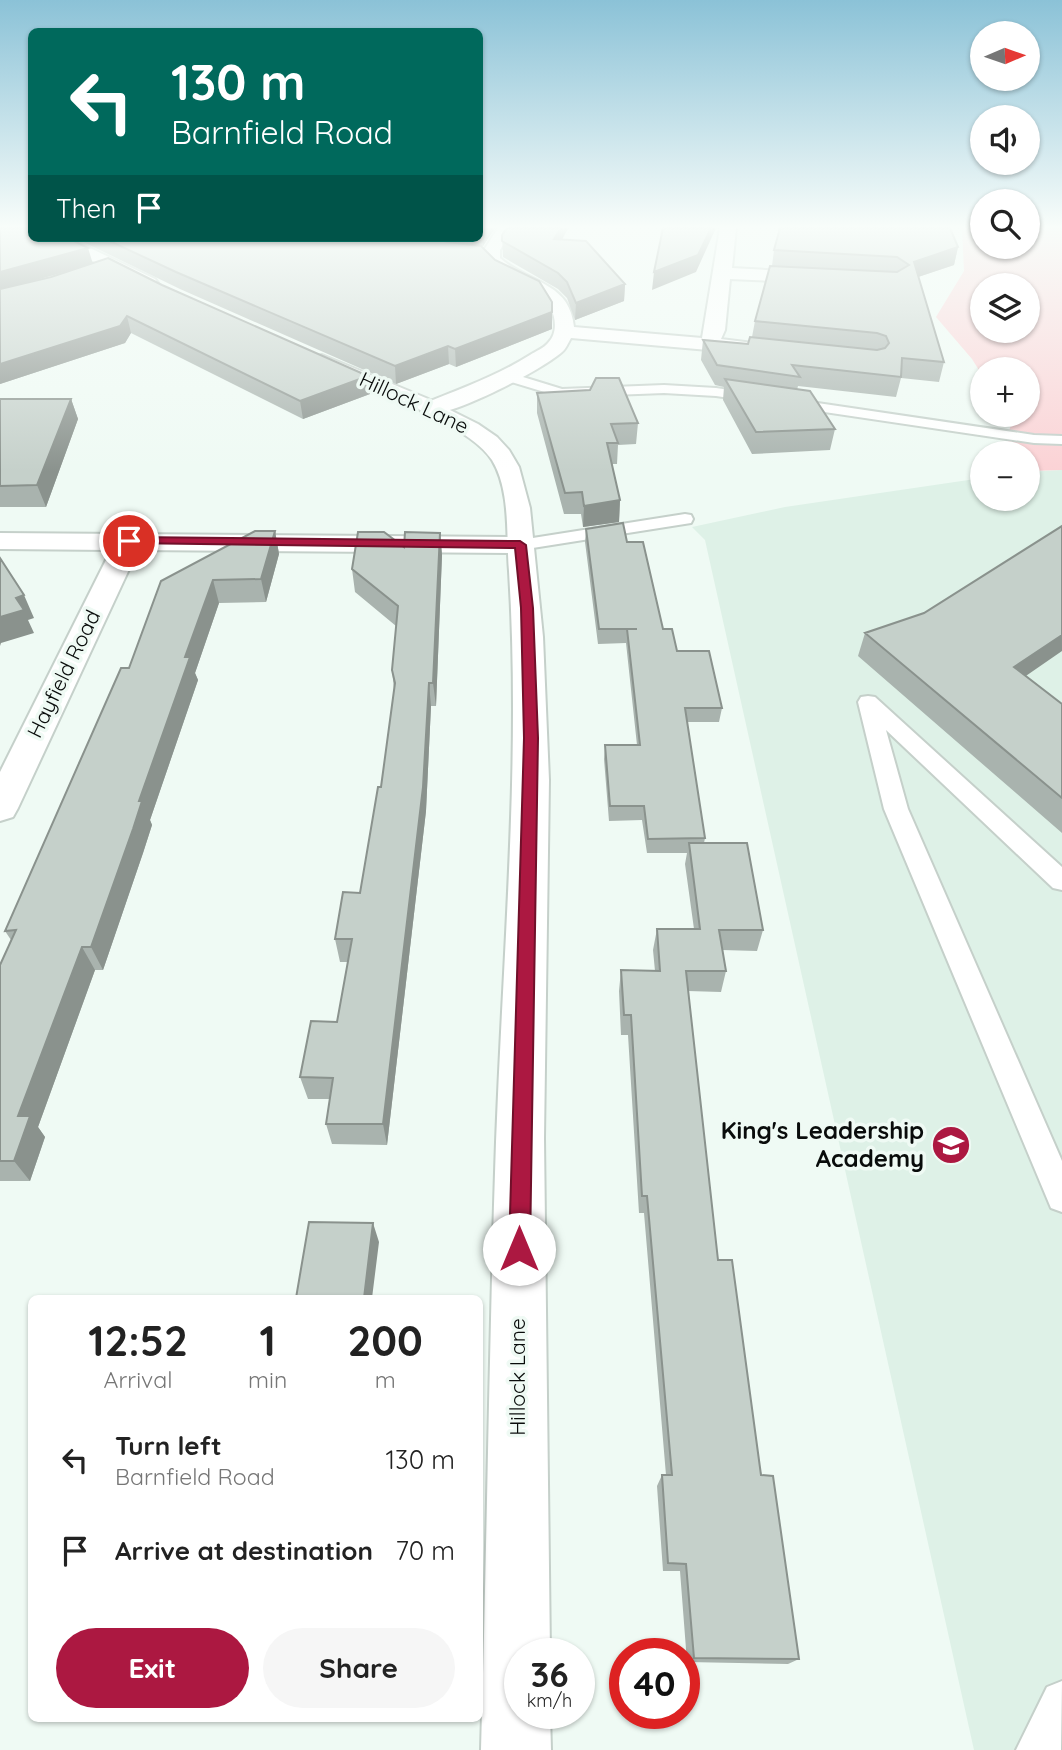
<!DOCTYPE html>
<meta charset="utf-8">
<style>
:root{--surface:#fff;--page:#f6f6f6;--text:#222;--muted:#767676;--accent:#ac1841}
body{margin:0;font-family:Quicksand,sans-serif;background:var(--page);color:var(--text);height:100vh;display:flex;flex-direction:column;font-size:26px;white-space:nowrap}
*{box-sizing:border-box;margin:0}
p{font-size:23px;color:var(--muted)}
.icon{flex:none;width:38px;height:38px;fill:none;stroke:currentColor;stroke-width:2;stroke-linecap:round;stroke-linejoin:round}
.map{position:relative;flex:1;overflow:hidden}
.sheet{position:absolute;left:28px;top:1295px;width:455px;height:427px;display:flex;flex-direction:column;background:var(--surface);border-radius:10px;box-shadow:0 2px 5px #0004}
.sheet>*{flex:none}
.guide{position:absolute;left:28px;top:28px;width:455px;height:214px;border-radius:10px;box-shadow:0 2px 5px #0004;background:#00695c;color:#fff;overflow:hidden}
.needle{width:46px;rotate:88deg}
.controls{position:absolute;left:970px;top:21px;display:grid;gap:14px}
.controls a{display:grid;place-items:center;width:70px;height:70px;border-radius:50%;background:var(--surface);box-shadow:0 2px 5px #0004;font-size:35px}
.speed{position:absolute;left:504px;top:1638px;display:flex;gap:14px;font-size:35px;font-weight:700;text-align:center}
.speed>*{display:grid;place-content:center;width:91px;height:91px;border-radius:50%;background:var(--surface);box-shadow:0 2px 5px #0004;line-height:1}
.speed small{font-size:18px;font-weight:400}
.speed .limit{border:10px solid #d22;background:#fff;color:#111}
.pin{position:absolute;display:grid;place-items:center;width:60px;height:60px;color:#fff;margin:-30px;border:4px solid #fff;border-radius:50%;box-shadow:0 2px 7px #0007}
.me{position:absolute;width:77px;margin:-38px;rotate:0deg;stroke-linejoin:round;filter:drop-shadow(0 0 5px #0008)}
.turn{display:flex;align-items:center;gap:24px;height:147px;padding:0 28px;font-size:32px}
.turn .icon{width:91px;height:91px;stroke-width:2.5}
.turn b{display:block;font-size:49px;line-height:60px}
.then{display:flex;align-items:center;height:66px;padding:0 28px;background:#0003;gap:14px;font-size:26px}
.eta{display:flex;justify-content:space-evenly;align-items:center;height:119px;text-align:center}
.eta b{font-size:42px;font-weight:800;line-height:49px}
.primary-button{display:flex;gap:14px;margin-top:auto;padding:14px 28px}
.primary-button a{flex:1;height:80px;border-radius:42px;background:var(--accent);color:#fff;font-size:28px;font-weight:800;line-height:80px;text-align:center}
.primary-button a+a{background:var(--page);color:var(--text)}
ul{padding:0;list-style:none}
li{display:flex;align-items:center;gap:21px;height:91px;padding:0 28px}
li div{flex:1}
li b{display:block;font-size:26px}
li em{font-style:normal}
.map>svg:first-child{display:block}
</style>
<div class="map">
<svg width="1062" height="1750" viewBox="0 0 1062 1750">
<rect width="100%" height="100%" fill="#effaf4"/>
<path fill="#def1e7" d="M1062 470V1750H974L705 540 692 527 785 507 982 478V499H1027V472Z"/>
<path fill="#fbd2d5" fill-rule="evenodd" d="M962 228H982V247H1027V228H1062V470L1030 471 1027 453H1019L1005 438 1012 424 1007 415H1027V369H982V375L972 359 936 317 964 271ZM982 285H1027V331H982Z"/>
<g fill="none" stroke-linecap="round" stroke-linejoin="round">
<g stroke="#c5d0ca" stroke-width="4">
<path id="lane" d="M510 373 562 389 664 385 716 388 1034 435 1062 436V444L1034 443 716 396 664 393 561 397 505 380V374Z
M685 514 691 515 693 519 691 523 520 550 511 545 520 540Z
M868 696 875 697 1062 867V890L1053 888 886 730 908 809 1062 1161V1212L1051 1208 884 809 858 702 861 697Z
M1062 1681 1061 1750H1016L1047 1687Z"/>
</g>
<g stroke="#c5d0ca" stroke-width="4">
<path id="street" d="M498 228H514L500 250V258C527 283 570 281 574 327L702 338 720 228H736L732 268 818 273 827 278 818 283 730 279 725 330 721 339 761 344 764 348 761 352 754 354 571 338C568 343 566 349 562 352 542 370 447 420 423 414L420 409 423 404C460 389 497 376 530 355 536 351 544 348 548 343 561 330 554 306 541 295 522 280 498 279 483 259L484 250Z
M0 533 520 537 530 539 533 545 530 551 520 553 138 550 18 808 13 817 0 821V772L111 550 0 549Z"/>
</g>
<g stroke="#c5d0ca" stroke-width="4">
<path id="secondary" d="M48 238H69L155 279 158 283 149 288 143 287Z
M322 355 426 398 478 424 497 437 509 450 519 467 530 508 543 637 549 780 544 1138 550 1654H520V1713H550L551 1750H481C487 1547 489 1344 496 1142 503 951 521 762 509 571 506 537 511 491 492 460 468 422 358 384 315 365L312 361 315 357Z"/>
</g>
<use href="#lane" fill="#fff" fill-rule="evenodd"/>
<use href="#street" fill="#fff" fill-rule="evenodd"/>
<use href="#secondary" fill="#fff" fill-rule="evenodd"/>
</g>
<path fill="#a9b3ae" fill-rule="evenodd" d="M0 228 93 263 370 394 303 419 131 333 125 343 0 384ZM76 269 51 277 29 282Z
M480 228H495L483 246H481L552 329 456 367 449 364 396 384 180 289 75 238H480Z
M507 228H568L562 240 625 284 624 301 575 320 567 298 558 289 503 257 502 235Z
M958 247 954 265 918 277 944 362 939 382 901 378 896 397 798 386 797 390 835 429 830 450 752 454 723 400 724 387 715 385 701 360 703 340 748 344 752 337 755 321 772 266 774 250Z
M537 393 638 423 636 444 618 445 617 464H612L620 500 619 522 583 527 581 514H564L537 413Z
M0 399H71L78 419 46 507H0Z
M586 529 627 542 663 629 677 651 722 708 719 722H687L705 838 704 843 763 930 757 951 722 950 726 971 721 992 688 991 718 1260 799 1659 788 1664 687 1662 680 1571H663L657 1486 662 1475H666L644 1213H639L628 1035H621L619 991 621 970 655 971 653 950 657 929H694L685 864 687 853H647L642 820 609 821 604 759 605 745H637L626 643 598 644 585 542Z
M275 531 279 554 266 602 219 603 195 673 198 680 150 820 152 825 143 853 103 970H95L38 1127 45 1137 30 1181H0V965L11 940 5 931 129 668 161 581Z
M440 533 442 555 436 706H431L426 811 387 1145 332 1144 326 1124 330 1099H308L300 1077 337 1022 348 962H340L335 939 360 893 381 787 394 689 392 670 396 626 355 592 352 569Z
M865 633 1026 676 1062 704V833L858 656Z"/>
<path fill="#8a928d" d="M485 228H495L483 246 482 231Z
M561 228H568L554 255V239Z
M711 228H716L696 272 652 290 654 272Z
M958 247 954 265 909 280 914 262Z
M88 248 93 264 0 290V272Z
M625 284 624 301 575 320 576 303Z
M552 312V329L456 367 455 349Z
M127 316 131 333 125 343 0 384V364Z
M448 346 449 364 396 384 395 366Z
M368 376 370 394 303 419 300 401Z
M71 399 78 419 46 507 37 485Z
M620 500 619 522 583 527 584 506Z
M275 531 279 554 266 602 261 579Z
M440 533 442 555 436 706 433 683Z
M213 580 219 603 195 673 198 680 150 820 152 825 143 853 103 970 91 947 185 657Z
M24 595 34 618 28 620 34 633 1 643 0 646V617L16 598Z
M1062 635V651L1004 691 1014 667Z
M429 683 431 706 426 811 387 1145 383 1124Z
M82 947 95 970 38 1127 45 1137 30 1181 14 1161 18 1116Z
M373 1223 379 1242 372 1298H364Z"/>
<path fill="#c5d0ca" stroke="#8a928d" stroke-width="2" d="M0 228H32V238H68L88 248 0 272Z
M507 228H561L554 239 586 241 625 284 576 303 567 282 558 273 502 241V235Z
M663 228H711L698 255 654 272Z
M780 228H950L958 247 914 262 944 362 902 358 901 377 792 365 800 377 717 365 703 340 748 344 750 337 877 350 885 348 889 343 886 336 877 333 755 321 770 266 897 272 909 265 897 257 774 250Z
M103 238H435L447 242 481 246 495 260 539 281 552 302V312L455 349 448 346 395 366 176 272Z
M108 258 162 285 368 376 300 401 127 316 120 326 0 364V289L51 277Z
M596 378H619L638 423 611 424 618 443H607L620 500 584 506 582 492 565 493 537 393 590 390Z
M725 379 810 391 835 429 756 432Z
M0 399H71L37 485 0 486Z
M623 523 627 542H643L663 629H672L677 651H709L722 708H685L705 838 648 839 644 806H610L605 745H640L627 629H637H599L586 529Z
M1062 526V635L1014 667 1062 704V798L865 633 924 613Z
M255 531H275L261 579 213 580 185 657H190L139 801H142L133 829 91 947H82L18 1116H30L14 1161H0V965L16 930 5 931 121 668H129L161 581Z
M358 532H384L404 547 405 532 440 533 433 683H429L423 787 383 1124H326L333 1078 300 1077 311 1021 337 1022 352 939H335L343 892 360 893 378 787H381L395 683 392 670 398 606 352 569Z
M0 558 24 595 16 598 24 610 0 617Z
M689 843H747L763 930H719L726 971H686L718 1260H732L761 1475 773 1476 799 1659 694 1658 686 1564 668 1563 662 1475H672L647 1196H642L631 1015H624L621 970 660 971 657 929H700Z
M309 1222 373 1223 364 1298H296Z"/>
<linearGradient id="sky" x2="0" y2="1"><stop stop-color="#8bc2d7"/><stop offset="0.48" stop-color="#f8fdfa"/><stop offset="1" stop-color="#f8fdfa" stop-opacity="0"/></linearGradient>
<rect width="1062" height="472" fill="url(#sky)"/>
<path fill="#ac1841" stroke="#70102a" stroke-width="2" d="M129 537 520 541 526 545 533 608 538 738 530 1249 527 1257 519 1260 512 1257 509 1249 524 738 521 608 515 548 125 543 123 541Z"/>
<defs>
<g id="school-disc" transform="scale(2.0125)"><circle r="9.5" fill="#ac1841" stroke="#effaf4"/><path d="M0-5L7-2L0 1L-7-2ZM-4 1L0 2.5L4 1V4Q0 6-4 4Z" fill="#fff"/></g>
</defs>
<g fill-rule="evenodd">
<use href="#school-disc" x="951" y="1145"/>
</g>
<g text-anchor="middle" stroke-width="7" stroke-linejoin="round" paint-order="stroke">
<g font-size="21" fill="#090c0b" stroke="#effaf4">
<text transform="translate(414 403) rotate(25)" y="7">Hillock Lane</text>
<text transform="translate(64 674) rotate(-64)" y="7">Hayfield Road</text>
<text transform="translate(518 1377) rotate(-90)" y="7">Hillock Lane</text>
</g>
<g font-size="24" font-weight="bold" fill="#090c0b" stroke="#effaf4" text-anchor="end">
<text x="924" y="1139">King's Leadership<tspan x="924" dy="28">Academy</tspan></text>
</g>
</g>
</svg>
<div class="controls">
<a><svg class="needle" viewBox="-14 -14 28 28"><path d="M0-13l5 13h-10z" fill="#e53935"/><path d="M0 13l5-13h-10z" fill="#767676"/></svg></a>
<a><svg class="icon" aria-label="sound" viewBox="0 0 24 24"><path d="M4 9h4l5-4v14l-5-4H4zM17 9q2 3 0 6"/></svg></a>
<a><svg class="icon" aria-label="search" viewBox="0 0 24 24"><circle cx="10" cy="10" r="6"/><path d="M15 15l6 6"/></svg></a>
<a><svg class="icon" aria-label="layers" viewBox="0 0 24 24"><path d="M12 4l9 5-9 5-9-5zM3 14l9 5 9-5"/></svg></a>
<a>+</a>
<a>−</a>
</div>
<div class="speed"><div>36<small>km/h</small></div><div class="limit">40</div></div>
<div class="pin" style="left:129px;top:541px;background:#d93025"><svg class="icon" aria-label="arrive" viewBox="0 0 24 24"><path d="M6 21V4h12l-3 4 3 4H6"/></svg></div>
<svg class="me" style="left:519px;top:1249px" viewBox="-20 -20 40 40"><circle r="19" fill="#fff"/><path d="M0-13L10 11 0 6-10 11z" fill="#ac1841"/></svg>
<div class="guide">
<div class="turn"><svg class="icon" aria-label="left" viewBox="0 0 24 24"><path d="M17 20v-9H6M10 6l-5 5 5 5"/></svg><div><b>130 m</b>Barnfield Road</div></div>
<div class="then">Then<svg class="icon" aria-label="arrive" viewBox="0 0 24 24"><path d="M6 21V4h12l-3 4 3 4H6"/></svg></div>
</div>
<section class="sheet">
<div class="eta">
<div><b>12:52</b><p>Arrival</p></div>
<div><b>1</b><p>min</p></div>
<div><b>200</b><p>m</p></div>
</div>
<ul>
<li><svg class="icon" aria-label="left" viewBox="0 0 24 24"><path d="M17 20v-9H6M10 6l-5 5 5 5"/></svg><div><b>Turn left</b><p>Barnfield Road</p></div><em>130 m</em></li>
<li><svg class="icon" aria-label="arrive" viewBox="0 0 24 24"><path d="M6 21V4h12l-3 4 3 4H6"/></svg><div><b>Arrive at destination</b></div><em>70 m</em></li>
</ul>
<div class="primary-button"><a>Exit</a><a>Share</a></div>
</section>
</div>
